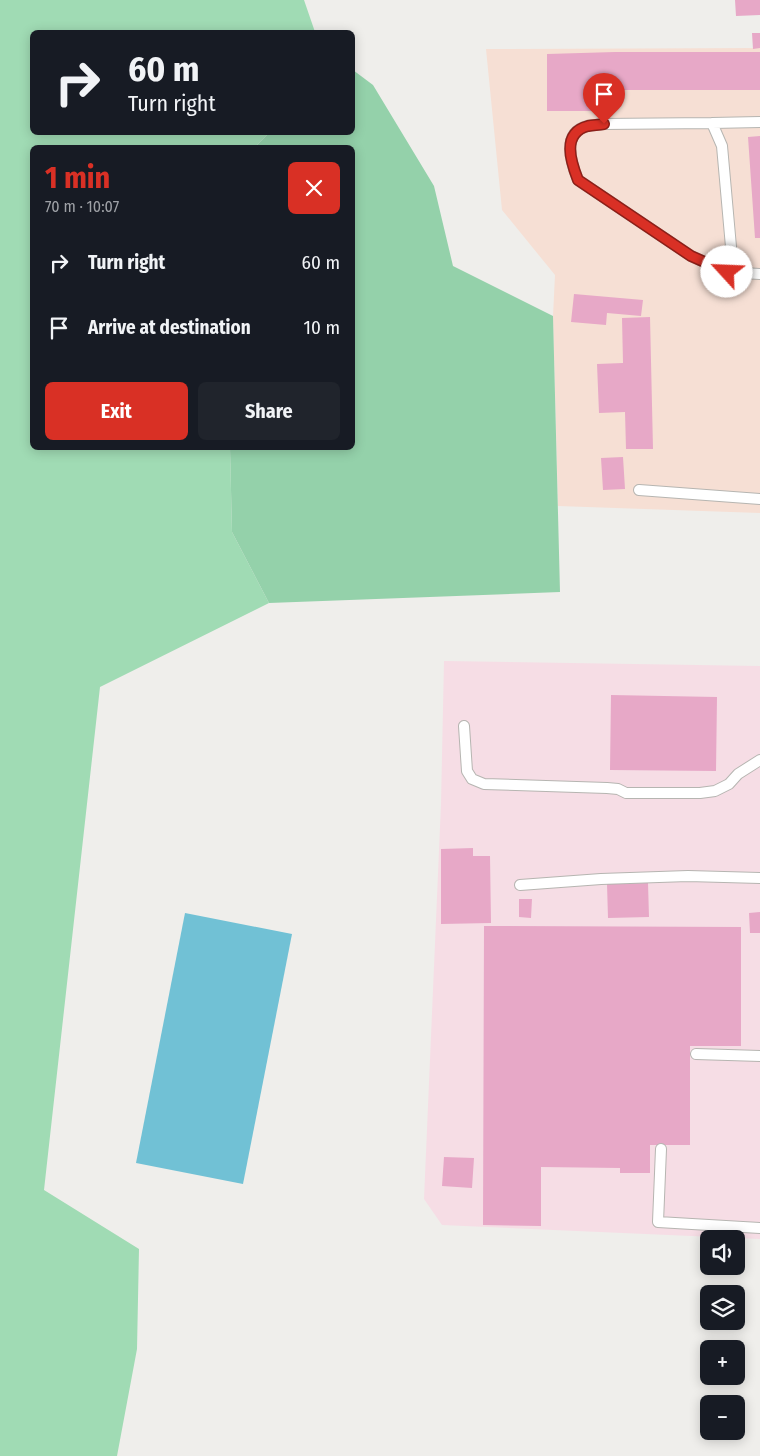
<!DOCTYPE html>
<meta charset="utf-8">
<style>
:root{--surface:#171b24;--page:#20242c;--text:#f1f3f6;--muted:#9ea1a6;--accent:#d93025}
body{margin:0;font-family:"Fira Sans Condensed",sans-serif;background:var(--page);color:var(--text);height:100vh;display:flex;flex-direction:column;font-size:19px;white-space:nowrap}
*{box-sizing:border-box;margin:0}
p{font-size:16px;color:var(--muted)}
.icon{flex:none;width:28px;height:28px;fill:none;stroke:currentColor;stroke-width:2;stroke-linecap:round;stroke-linejoin:round}
.map{position:relative;flex:1;overflow:hidden}
.sheet{position:absolute;left:30px;top:145px;width:325px;height:305px;display:flex;flex-direction:column;background:var(--surface);border-radius:8px;box-shadow:0 2px 12px #0003}
.sheet>*{flex:none}
.top-card{position:absolute;left:30px;top:30px;width:325px;height:105px;border-radius:8px;box-shadow:0 2px 12px #0003;background:#171b24;color:var(--text);overflow:hidden}
.tools{position:absolute;left:700px;top:1230px;display:grid;gap:10px}
.tools a{display:grid;place-items:center;width:45px;height:45px;border-radius:8px;background:var(--surface);box-shadow:0 2px 12px #0003;font-size:25px}
.pin{position:absolute;display:grid;place-items:center;width:42px;height:42px;color:#fff;margin:-51px -21px;border-radius:50% 50% 50% 0;rotate:-45deg;box-shadow:0 0 5px #0007}
.pin .icon{rotate:45deg}
.me{position:absolute;width:55px;margin:-28px;rotate:295deg;stroke-linejoin:round;filter:drop-shadow(0 0 4px #0008)}
.turn{display:flex;align-items:center;gap:18px;height:105px;padding:0 15px;font-size:22px}
.turn .icon{width:65px;height:65px;stroke-width:2.5}
.turn b{display:block;font-size:35px;line-height:42px}
.round{display:grid;place-items:center;flex:none;width:52px;height:52px;border-radius:8px;background:var(--page)}
.head{display:flex;align-items:center;justify-content:space-between;height:85px;padding:0 15px}
h1{font-size:30px;font-weight:700;line-height:38px;color:var(--accent)}
.primary-button{display:flex;gap:10px;margin-top:auto;padding:10px 15px}
.primary-button a{flex:1;height:58px;border-radius:8px;background:var(--accent);color:#fff;font-size:20px;font-weight:700;line-height:58px;text-align:center}
.primary-button a+a{background:var(--page);color:var(--text)}
ul{padding:0;list-style:none}
li{display:flex;align-items:center;gap:15px;height:65px;padding:0 15px}
li div{flex:1}
li b{display:block;font-size:19px}
li em{font-style:normal}
.map>svg:first-child{display:block}
</style>
<div class="map">
<svg width="760" height="1456" viewBox="0 0 760 1456">
<rect width="100%" height="100%" fill="#efeeeb"/>
<path fill="#f6dfd4" d="M760 48V513L558 506 553 316 555 275 502 210 486 49Z"/>
<path fill="#f6dde5" d="M444 661 760 666V1239L442 1225 424 1199 441 804Z"/>
<path fill="#a0dbb4" d="M0 0H304L315 32H32V132L269 133 255 147 32 148V448H230L232 532 269 603 100 687 44 1190 139 1249 137 1349 117 1456H0Z"/>
<path fill="#94d1aa" d="M353 70 373 85 434 186 453 266 553 316 560 592 269 603 232 532 230 448H352V148L255 147 269 133 352 132Z"/>
<path fill="#71c1d5" d="M185 913 292 934 243 1184 136 1163Z"/>
<path fill="#e7a8c7" d="M735 0H760V15L736 16Z
M752 33H760V48L753 49Z
M615 52H760V90H615L616 111H547V54Z
M760 136V238H755L748 137Z
M574 294 643 300 641 316 607 313 606 325 571 322Z
M650 317 653 449H626L625 412 599 413 597 364 623 363 622 318Z
M623 457 625 489 603 490 601 458Z
M611 695 717 697 716 771 610 770Z
M473 848V856H490L491 923 441 924V849Z
M648 883 649 917 608 918 607 884Z
M519 899H532L531 918 519 917Z
M760 912V933H750L749 913Z
M484 926 741 927V1046H690V1145H650V1173H620V1168L541 1167V1226L483 1225Z
M444 1157 474 1158 472 1188 442 1186Z"/>
<g fill="none" stroke-linecap="round" stroke-linejoin="round">
<g stroke="#b6b5b1" stroke-width="12">
<path id="service" d="M712 123 760 122
M736 273 732 258 722 146 712 123 603 124C598 125 592 125 587 126 561 133 571 163 578 180L691 256 727 272 760 274
M639 490 760 499
M464 726 467 771 472 779 484 784 607 788 618 789 626 793H700L715 791 729 784 738 774 760 760
M520 885 601 879 688 876 760 878
M696 1054 760 1056
M661 1149 658 1222 760 1228"/>
</g>
<use href="#service" stroke="#fff" stroke-width="10"/>
</g>
<g fill="none" stroke-linecap="round" stroke-linejoin="round">
<g stroke="#8d1f18" stroke-width="12">
<path id="route" d="M604 124C598 125 593 125 588 126 561 133 571 162 578 180L691 256 727 272"/>
</g>
<use href="#route" stroke="#d93025" stroke-width="9"/>
</g>
</svg>
<div class="tools">
<a><svg class="icon" aria-label="sound" viewBox="0 0 24 24"><path d="M4 9h4l5-4v14l-5-4H4zM17 9q2 3 0 6"/></svg></a>
<a><svg class="icon" aria-label="layers" viewBox="0 0 24 24"><path d="M12 4l9 5-9 5-9-5zM3 14l9 5 9-5"/></svg></a>
<a>+</a>
<a>−</a>
</div>
<div class="pin" style="left:604px;top:124px;background:#d93025"><svg class="icon" aria-label="arrive" viewBox="0 0 24 24"><path d="M6 21V4h12l-3 4 3 4H6"/></svg></div>
<svg class="me" style="left:727px;top:272px" viewBox="-20 -20 40 40"><circle r="19" fill="#fff"/><path d="M0-13L10 11 0 6-10 11z" fill="#d93025"/></svg>
<div class="top-card">
<div class="turn"><svg class="icon" aria-label="right" viewBox="0 0 24 24"><path d="M7 20v-9h11M14 6l5 5-5 5"/></svg><div><b>60 m</b>Turn right</div></div>
</div>
<section class="sheet">
<div class="head"><div><h1>1 min</h1><p>70 m · 10:07</p></div><a class="round" style="background:#d93025;color:#fff"><svg class="icon" aria-label="close" viewBox="0 0 24 24"><path d="M6 6l12 12M18 6L6 18"/></svg></a></div>
<ul>
<li><svg class="icon" aria-label="right" viewBox="0 0 24 24"><path d="M7 20v-9h11M14 6l5 5-5 5"/></svg><div><b>Turn right</b></div><em>60 m</em></li>
<li><svg class="icon" aria-label="arrive" viewBox="0 0 24 24"><path d="M6 21V4h12l-3 4 3 4H6"/></svg><div><b>Arrive at destination</b></div><em>10 m</em></li>
</ul>
<div class="primary-button"><a>Exit</a><a>Share</a></div>
</section>
</div>
